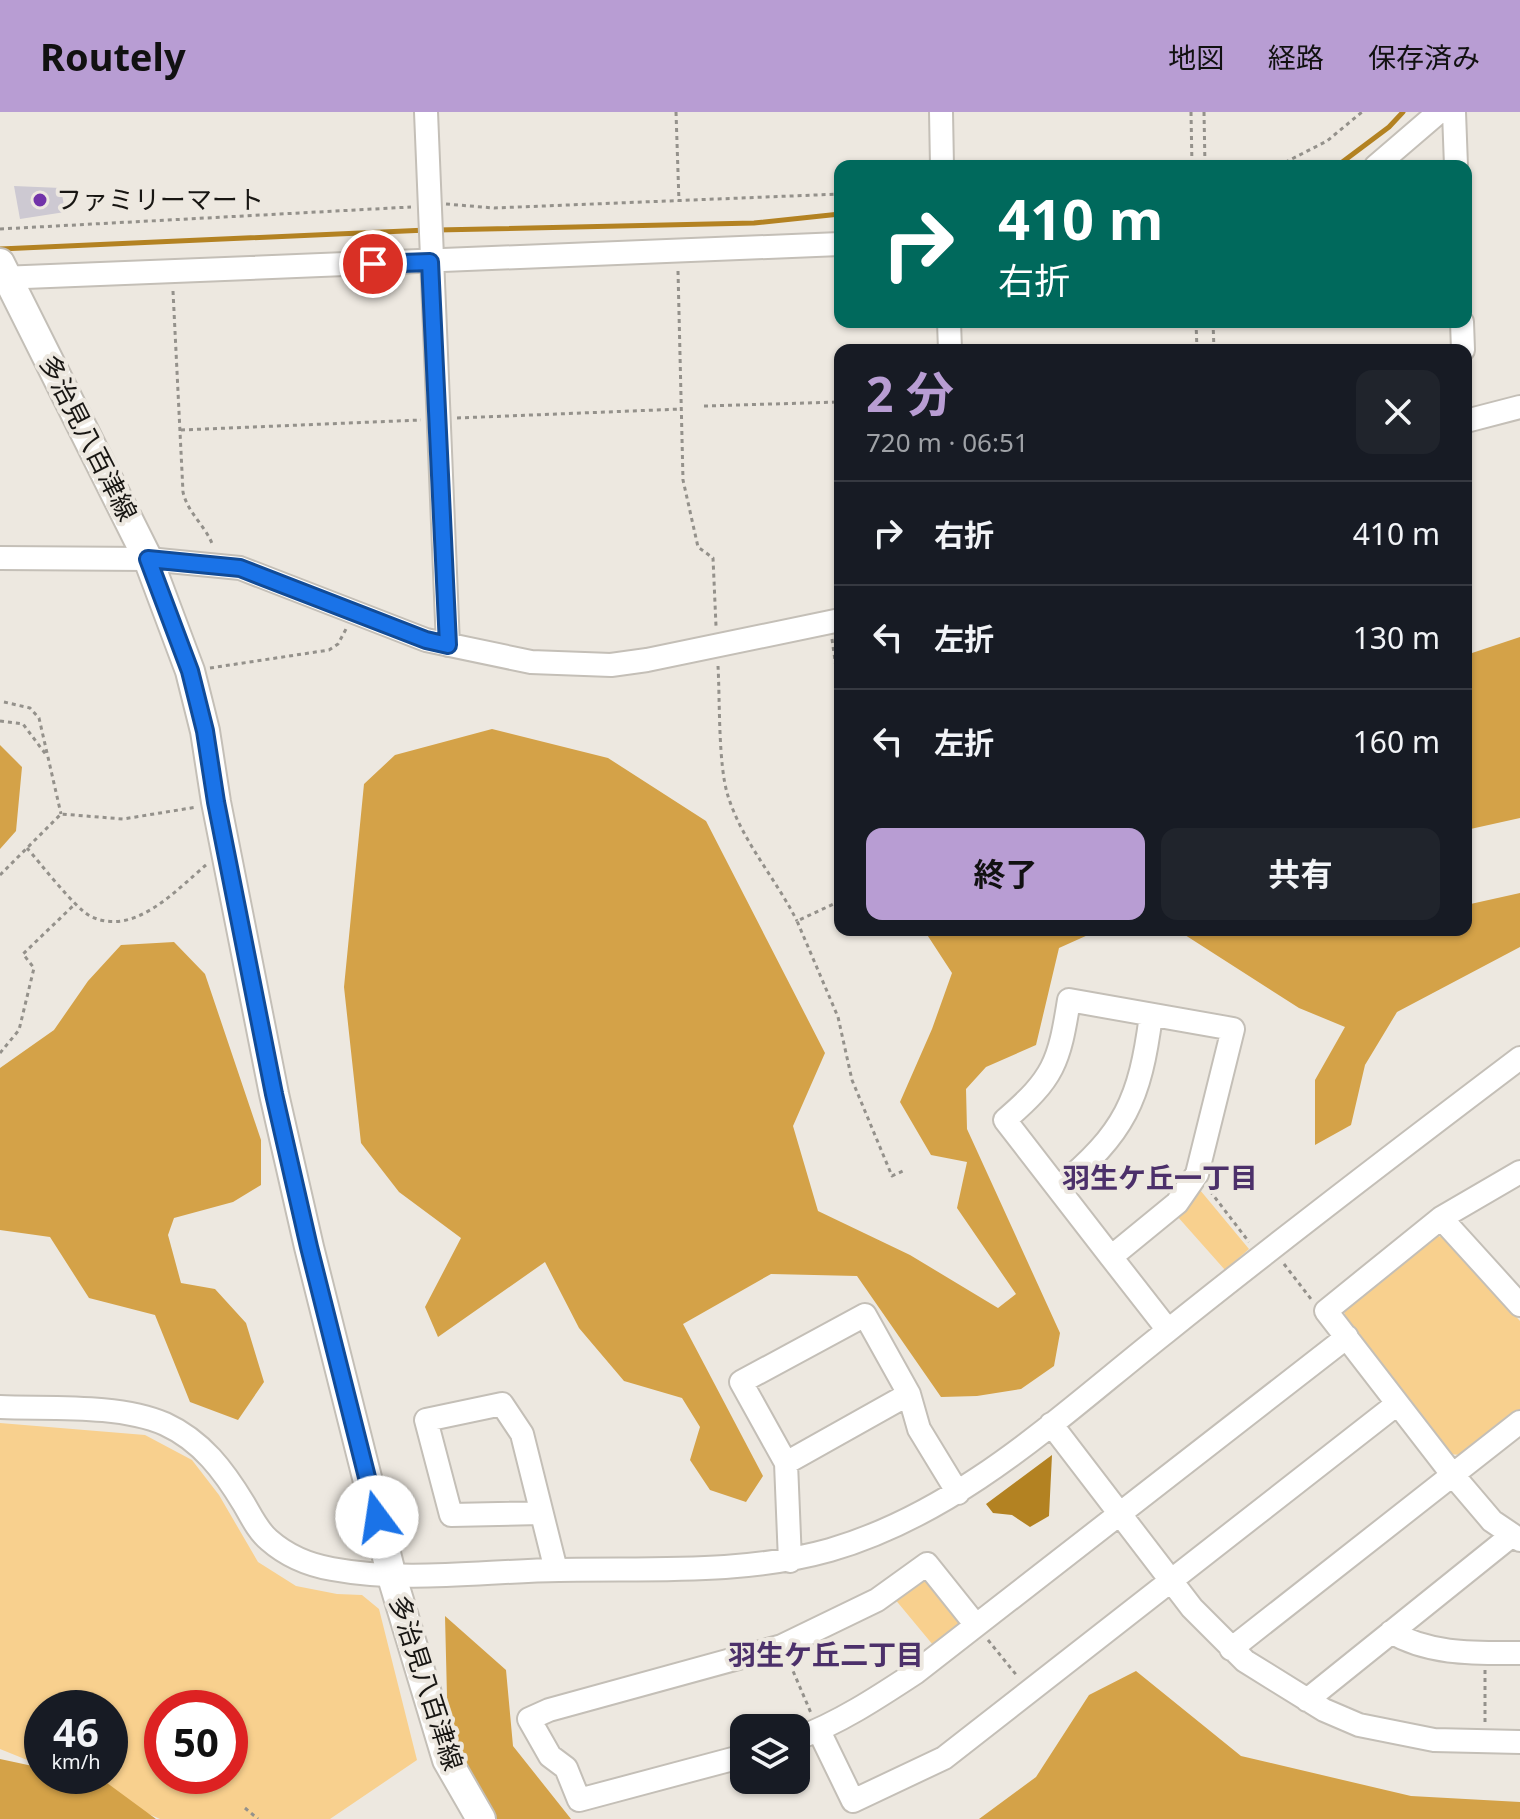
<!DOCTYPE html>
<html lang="ja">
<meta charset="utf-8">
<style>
:root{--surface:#171b24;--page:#20242c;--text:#f1f3f6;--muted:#9ea1a6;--line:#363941;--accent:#b89dd3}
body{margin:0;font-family:"Noto Sans","Noto Sans JP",sans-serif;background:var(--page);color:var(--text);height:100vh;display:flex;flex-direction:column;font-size:30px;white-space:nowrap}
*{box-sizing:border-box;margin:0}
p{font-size:26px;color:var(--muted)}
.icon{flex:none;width:44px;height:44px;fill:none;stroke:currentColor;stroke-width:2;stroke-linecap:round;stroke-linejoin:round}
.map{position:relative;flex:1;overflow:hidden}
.sheet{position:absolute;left:834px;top:232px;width:638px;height:592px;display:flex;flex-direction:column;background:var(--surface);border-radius:16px;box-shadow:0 2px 6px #0004}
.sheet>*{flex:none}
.hud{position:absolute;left:834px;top:48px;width:638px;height:168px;border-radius:16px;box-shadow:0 2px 6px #0004;background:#00695c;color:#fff;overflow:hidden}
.fabs{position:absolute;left:730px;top:1602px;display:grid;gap:16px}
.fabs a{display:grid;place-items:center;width:80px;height:80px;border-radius:16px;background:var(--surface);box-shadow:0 2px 6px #0004;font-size:40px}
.speed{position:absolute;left:24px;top:1578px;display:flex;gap:16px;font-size:40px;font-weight:700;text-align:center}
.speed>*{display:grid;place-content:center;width:104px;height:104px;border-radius:50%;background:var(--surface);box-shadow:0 2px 6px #0004;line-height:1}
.speed small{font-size:20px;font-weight:400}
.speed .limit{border:12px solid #d22;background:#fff;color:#111}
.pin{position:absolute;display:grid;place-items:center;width:68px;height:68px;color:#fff;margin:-34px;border:4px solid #fff;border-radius:50%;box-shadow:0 2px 8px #0007}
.me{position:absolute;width:88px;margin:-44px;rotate:346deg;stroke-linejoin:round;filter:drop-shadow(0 0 6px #0008)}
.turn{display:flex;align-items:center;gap:28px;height:168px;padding:0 32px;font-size:36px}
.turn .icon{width:104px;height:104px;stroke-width:2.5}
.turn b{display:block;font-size:56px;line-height:68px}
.round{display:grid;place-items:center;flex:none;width:84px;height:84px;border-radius:16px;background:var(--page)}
.headline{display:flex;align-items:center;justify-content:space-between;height:136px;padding:0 32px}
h1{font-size:48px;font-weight:700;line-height:60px;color:var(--accent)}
.primary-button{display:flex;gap:16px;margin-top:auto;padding:16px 32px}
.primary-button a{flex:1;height:92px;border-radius:16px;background:var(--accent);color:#111;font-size:32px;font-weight:700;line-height:92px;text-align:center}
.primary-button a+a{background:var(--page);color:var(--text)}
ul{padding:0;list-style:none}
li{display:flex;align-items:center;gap:24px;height:104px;padding:0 32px;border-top:2px solid var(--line)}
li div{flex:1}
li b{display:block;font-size:30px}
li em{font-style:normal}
header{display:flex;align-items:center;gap:48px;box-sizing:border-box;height:112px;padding:0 40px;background:var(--accent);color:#111}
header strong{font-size:38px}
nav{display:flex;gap:44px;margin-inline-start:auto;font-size:28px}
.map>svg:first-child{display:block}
</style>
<header>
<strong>Routely</strong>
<nav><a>地図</a><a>経路</a><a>保存済み</a></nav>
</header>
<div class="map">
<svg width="1520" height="1707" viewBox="0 0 1520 1707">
<rect width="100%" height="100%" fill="#ede8e0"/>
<path fill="#f8d08e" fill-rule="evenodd" d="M1200 1078 1249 1137 1225 1158 1177 1104Z
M1432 1123 1443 1125 1520 1209V1297L1460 1343 1450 1342 1345 1203 1343 1196Z
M0 1311 145 1323 192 1348 219 1383 258 1450 296 1474 337 1482 362 1483 379 1497 417 1648 330 1707H160L63 1664H110V1596H42V1654L0 1637ZM162 1596H230V1664H162Z
M920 1467 933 1469 962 1506 959 1515 933 1533 894 1486Z"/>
<path fill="#d4a248" d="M1520 525V706L1466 718V543Z
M492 617 608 646 706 709 825 941 793 1014 818 1099 910 1143 998 1196 1016 1182 957 1096 967 1050 931 1043 900 990 932 917 952 861 924 818H1099L1059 836 1036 933 986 955 966 977 967 1017 1060 1221 1054 1254 1021 1277 977 1284 941 1285 857 1164 771 1162 683 1212 763 1364 746 1390 710 1378 690 1348 700 1315 682 1286 624 1269 579 1216 545 1150 438 1225 425 1195 461 1126 399 1080 361 1031 344 875 364 672 395 643Z
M0 633 22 655 16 719 0 737Z
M1520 781V835L1397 900 1365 953 1351 1013 1315 1033V968L1345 915 1299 896 1185 823 1107 818H1466V793Z
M174 830 205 862 261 1028V1073L233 1090 174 1106 168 1123 181 1171 215 1177 246 1211 264 1270 238 1308 190 1290 155 1203 89 1186 50 1125 0 1118V956L54 918 88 869 121 833Z
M445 1504 506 1558 513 1634 571 1707H466L448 1625Z
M1136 1559 1241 1644 1411 1684 1520 1690V1707H979L1036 1665 1089 1583Z
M0 1647 42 1656V1664H84L103 1668 156 1707H0Z"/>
<path fill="#b38222" d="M1052 1343 1049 1404 1030 1415 1012 1403 993 1401 986 1392Z"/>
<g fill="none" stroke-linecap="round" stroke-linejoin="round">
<path stroke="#b38222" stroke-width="5" d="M1337 54 1389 15 1403 0
M437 118 754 111 840 102
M0 137 427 118"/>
</g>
<path fill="#cdc9d2" d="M14 74 61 76 65 100 20 107Z"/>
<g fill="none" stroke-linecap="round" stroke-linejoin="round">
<g stroke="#c4bfb7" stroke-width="26">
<path id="minor" d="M426 0 448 533
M941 0 942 54
M1454 0 1456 54
M1376 54 1439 0
M0 166 840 132
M949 210 950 238
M1462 210 1463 238
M1466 309 1520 295
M0 446 148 447 240 456 426 528 531 550 611 553 647 548 840 508
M1069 888 1233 917 1197 1062 1177 1091 1111 1145 1005 1008C1054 966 1059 951 1069 888Z
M1520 1060 1441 1106 1326 1199 1452 1362 1492 1409 1520 1428
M1058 1076C1125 1021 1140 988 1151 903
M1441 1106 1520 1193
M1111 1145 1168 1218
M0 1295C50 1297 119 1292 165 1312 202 1329 224 1359 244 1392 251 1404 258 1419 269 1428 286 1443 309 1453 332 1457 407 1471 483 1459 559 1458 650 1456 741 1463 830 1438 961 1400 1061 1303 1166 1220 1282 1127 1401 1036 1520 946
M1051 1312 1192 1496 1245 1549 1324 1598 1359 1613 1434 1628 1520 1630
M786 1351 909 1282
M541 1401 451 1403 426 1308 502 1292 522 1322 556 1458
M790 1449 786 1351 741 1270 865 1203 909 1282 919 1317 958 1381
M1391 1520C1430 1543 1476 1541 1520 1541
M1231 1537 1520 1310
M1307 1588 1511 1424
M819 1619 853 1689 944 1646 1397 1292
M796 1627C839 1611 877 1586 915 1561L1347 1225
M744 1644 579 1688 566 1656 550 1644 529 1607 549 1598 782 1534 877 1488 927 1452 975 1512"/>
</g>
<g stroke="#c4bfb7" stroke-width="32">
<path id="major" d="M0 151 148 447 190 559 205 619 216 690 274 982 309 1135 392 1465 447 1648 481 1707"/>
</g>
<path stroke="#94918b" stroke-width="3" stroke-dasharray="4 4" stroke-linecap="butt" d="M676 0 679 90
M1191 0 1192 54
M1204 0 1205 54
M1278 54 1327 29 1362 0
M446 92 494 96 840 82
M0 117 411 95
M678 159 683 368 698 435 713 446 716 514
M173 179 183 380C188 402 206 414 213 434
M1196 210 1197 238
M1213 210 1214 238
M704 294 840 290
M457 306 681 297
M181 318 421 308
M832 527 840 584
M718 554C720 588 718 653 728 684 742 729 776 767 797 809
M210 556 329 538 338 532 346 517
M4 590 30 596 39 606 61 702
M0 609 23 612 47 644
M27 736C40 751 75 796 90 804 134 826 176 778 206 753
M0 763 61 702 123 707 197 695
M840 789 797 809 838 905 852 968 892 1064 905 1058
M0 941 19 918 34 856 23 842 76 791
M1210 1079 1249 1130
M1284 1152 1311 1187
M988 1528 1018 1565
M790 1552 811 1601
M1485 1558V1610
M245 1696 258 1707"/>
<use href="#minor" stroke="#fff" stroke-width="22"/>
<use href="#major" stroke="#fff" stroke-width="28"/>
</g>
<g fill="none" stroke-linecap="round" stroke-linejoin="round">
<g stroke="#114b97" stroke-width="20">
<path id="route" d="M373 152 430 150 448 533 426 528 240 456 148 447 190 559 205 619 216 690 274 982 309 1135 377 1405"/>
</g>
<use href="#route" stroke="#1a73e8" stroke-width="14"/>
</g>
<circle fill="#7234a9" stroke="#ede8e0" stroke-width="3" cx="40" cy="88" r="8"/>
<g text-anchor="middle" stroke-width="8" stroke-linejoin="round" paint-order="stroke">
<g font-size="26" fill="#181613" stroke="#ede8e0" text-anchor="start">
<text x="56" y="97">ファミリーマート</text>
</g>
<g font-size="26" fill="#181613" stroke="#ede8e0">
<text transform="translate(88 326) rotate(63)" y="9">多治見八百津線</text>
<text transform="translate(426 1571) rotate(72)" y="9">多治見八百津線</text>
</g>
<g font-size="28" font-weight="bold" fill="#4c306a" stroke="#ede8e0">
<text x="1160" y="1076">羽生ケ丘一丁目</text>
<text x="826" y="1553">羽生ケ丘二丁目</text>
</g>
</g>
</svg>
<div class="fabs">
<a><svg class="icon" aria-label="layers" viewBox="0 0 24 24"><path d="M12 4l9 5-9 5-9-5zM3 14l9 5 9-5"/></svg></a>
</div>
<div class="speed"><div>46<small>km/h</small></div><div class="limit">50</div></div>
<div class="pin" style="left:373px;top:152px;background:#d93025"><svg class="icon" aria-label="arrive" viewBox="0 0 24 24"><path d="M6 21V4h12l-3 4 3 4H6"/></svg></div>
<svg class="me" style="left:377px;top:1405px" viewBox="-20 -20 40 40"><circle r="19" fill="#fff"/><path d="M0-13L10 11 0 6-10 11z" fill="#1a73e8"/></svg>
<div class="hud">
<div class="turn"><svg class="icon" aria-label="right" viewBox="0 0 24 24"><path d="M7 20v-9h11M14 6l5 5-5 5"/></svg><div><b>410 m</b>右折</div></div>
</div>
<section class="sheet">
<div class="headline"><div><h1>2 分</h1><p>720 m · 06:51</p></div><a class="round"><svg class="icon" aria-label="close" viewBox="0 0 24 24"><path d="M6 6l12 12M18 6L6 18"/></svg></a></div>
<ul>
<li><svg class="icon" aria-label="right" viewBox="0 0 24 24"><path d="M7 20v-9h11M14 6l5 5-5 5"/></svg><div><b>右折</b></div><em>410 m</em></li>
<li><svg class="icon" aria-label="left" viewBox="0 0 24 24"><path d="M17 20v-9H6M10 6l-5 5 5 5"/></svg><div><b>左折</b></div><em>130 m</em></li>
<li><svg class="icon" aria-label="left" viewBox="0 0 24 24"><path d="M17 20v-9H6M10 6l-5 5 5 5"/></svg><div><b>左折</b></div><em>160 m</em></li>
</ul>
<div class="primary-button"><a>終了</a><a>共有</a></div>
</section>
</div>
